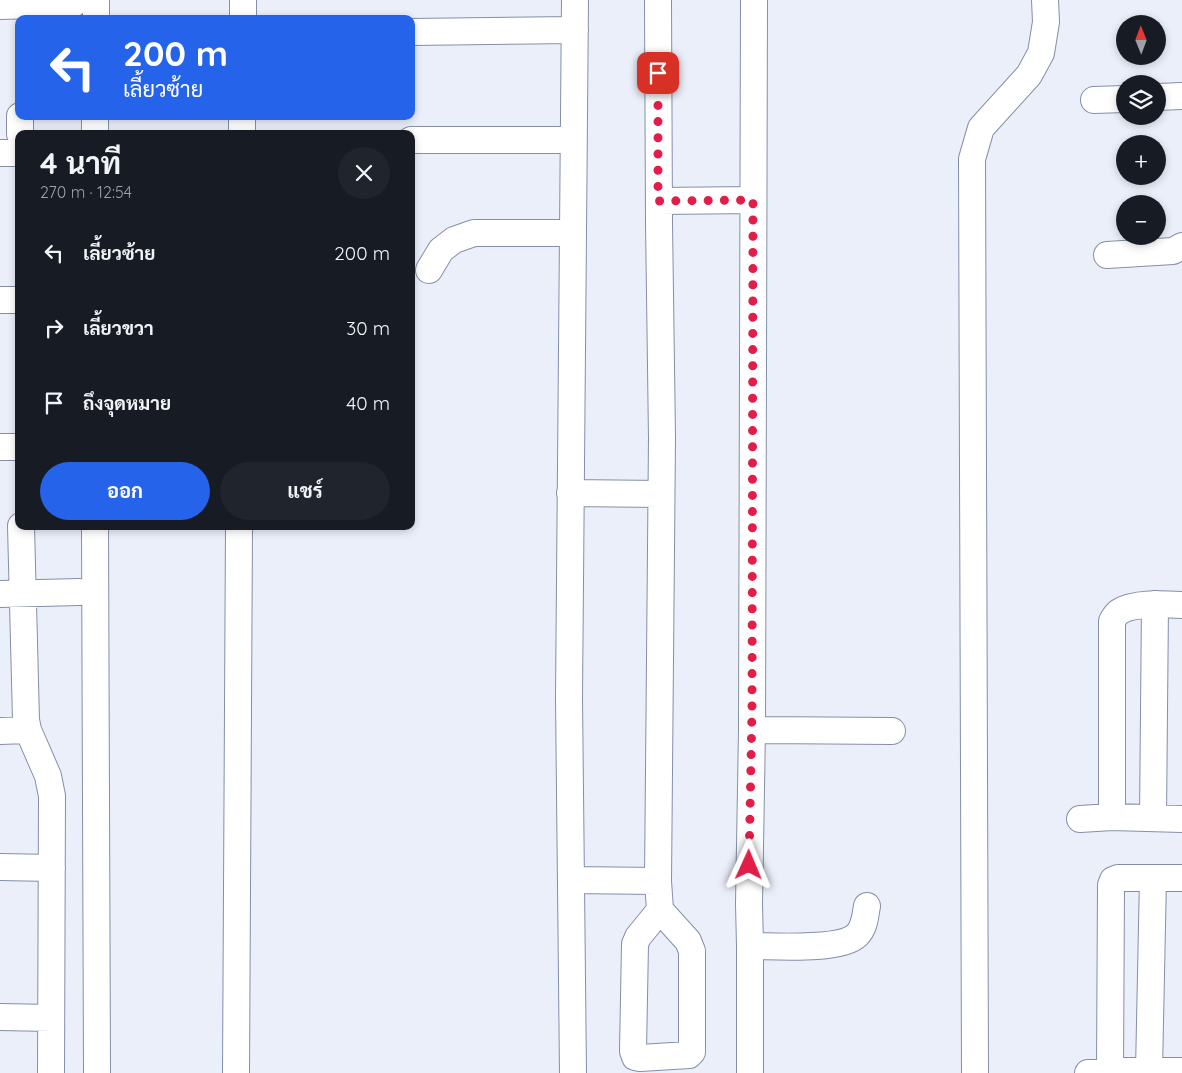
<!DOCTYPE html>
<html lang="th">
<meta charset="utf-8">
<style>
:root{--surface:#171b24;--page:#20242c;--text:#f1f3f6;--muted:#9ea1a6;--accent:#2563eb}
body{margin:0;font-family:Quicksand,Sarabun,sans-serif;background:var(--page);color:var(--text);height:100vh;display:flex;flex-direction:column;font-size:19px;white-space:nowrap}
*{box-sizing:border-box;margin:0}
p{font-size:16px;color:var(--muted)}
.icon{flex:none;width:28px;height:28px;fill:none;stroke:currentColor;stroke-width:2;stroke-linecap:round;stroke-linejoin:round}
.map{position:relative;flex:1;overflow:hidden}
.sheet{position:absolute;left:15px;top:130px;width:400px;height:400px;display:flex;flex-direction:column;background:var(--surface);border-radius:10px;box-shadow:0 2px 8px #0003}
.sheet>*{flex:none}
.guide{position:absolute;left:15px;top:15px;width:400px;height:105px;border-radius:10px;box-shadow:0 2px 8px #0003;background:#2563eb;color:#fff;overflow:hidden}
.needle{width:32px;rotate:359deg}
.fabs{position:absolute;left:1116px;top:15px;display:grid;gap:10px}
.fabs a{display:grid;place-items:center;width:50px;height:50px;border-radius:50%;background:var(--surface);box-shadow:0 2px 8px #0003;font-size:25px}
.pin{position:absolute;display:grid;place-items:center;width:42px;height:42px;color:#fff;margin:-21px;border-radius:10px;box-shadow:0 2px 8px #0006}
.me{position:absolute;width:55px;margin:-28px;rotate:1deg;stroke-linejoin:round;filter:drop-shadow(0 0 4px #0008)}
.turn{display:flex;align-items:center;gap:18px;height:105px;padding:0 25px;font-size:22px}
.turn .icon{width:65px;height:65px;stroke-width:2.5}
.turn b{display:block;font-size:35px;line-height:42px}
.round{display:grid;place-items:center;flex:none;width:52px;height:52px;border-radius:26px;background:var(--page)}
.overview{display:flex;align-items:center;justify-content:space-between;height:85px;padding:0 25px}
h1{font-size:30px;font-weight:700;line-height:38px}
.action{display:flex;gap:10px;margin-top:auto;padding:10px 25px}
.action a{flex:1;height:58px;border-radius:30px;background:var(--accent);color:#fff;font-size:20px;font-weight:700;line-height:58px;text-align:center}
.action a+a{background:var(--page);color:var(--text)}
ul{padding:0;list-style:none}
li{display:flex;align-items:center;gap:15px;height:75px;padding:0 25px}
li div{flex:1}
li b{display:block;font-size:19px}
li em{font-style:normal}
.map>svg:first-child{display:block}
</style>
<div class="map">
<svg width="1182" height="1073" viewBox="0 0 1182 1073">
<rect width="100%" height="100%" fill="#ebeffa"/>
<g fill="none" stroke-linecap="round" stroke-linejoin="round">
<g stroke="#848fa7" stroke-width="28">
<path id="minor" d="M658 0 659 222 662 438 658 881 660 910 638 937 635 944 633 1051 635 1057 640 1058 689 1055 692 1052V951L688 941 660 910
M0 6 73 4
M96 19V0
M243 19V0
M411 32 575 30
M1158 97 1182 96
M1094 100 1125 99
M20 134V116
M95 134V116
M242 134V116
M411 140H573
M0 153H19
M659 201 753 200
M1107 255 1173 251 1182 246
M429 270 441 250 454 240 474 233H573
M0 300H19
M0 447H19
M570 493 661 494
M21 526 26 720 28 730 48 776 52 796 51 1073
M95 526 97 1073
M0 594 79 592
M1182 605C1165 604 1134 602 1119 612 1116 614 1114 618 1112 621V817L1182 819
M752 730 892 731
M0 731 28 730
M1153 818 1155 604
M1080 819 1112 817
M0 867 52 868
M571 880 658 881
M750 946C774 946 841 951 857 935 865 927 865 916 867 906
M0 1017 51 1018
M1110 1071 1111 885 1113 880 1118 878H1182
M1149 1071 1153 878
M236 1073 239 526
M573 1073 569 698 575 0
M750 1073V946L749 904 752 730 754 0
M975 1073 972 159 981 128 1029 75 1041 53 1046 22 1045 0
M1088 1073 1110 1071H1182"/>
</g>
<use href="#minor" stroke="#fff" stroke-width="26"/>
</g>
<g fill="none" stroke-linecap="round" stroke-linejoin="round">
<path stroke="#e11d48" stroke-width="9" stroke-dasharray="0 16.2" d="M658 73V201L753 200 752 710 749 865"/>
</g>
</svg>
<div class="fabs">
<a><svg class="needle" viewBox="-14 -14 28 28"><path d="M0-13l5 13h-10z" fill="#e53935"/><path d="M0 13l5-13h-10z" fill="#9ea1a6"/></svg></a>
<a><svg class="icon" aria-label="layers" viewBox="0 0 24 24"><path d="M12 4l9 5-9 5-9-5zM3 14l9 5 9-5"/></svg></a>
<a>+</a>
<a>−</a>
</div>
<div class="pin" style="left:658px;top:73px;background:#d93025"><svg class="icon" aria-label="arrive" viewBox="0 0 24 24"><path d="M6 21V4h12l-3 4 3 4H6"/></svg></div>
<svg class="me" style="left:749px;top:865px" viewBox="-20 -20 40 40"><path d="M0-17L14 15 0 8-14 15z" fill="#e11d48" stroke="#fff" stroke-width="4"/></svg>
<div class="guide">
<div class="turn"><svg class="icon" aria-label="left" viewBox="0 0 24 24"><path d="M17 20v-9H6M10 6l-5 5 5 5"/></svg><div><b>200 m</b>เลี้ยวซ้าย</div></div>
</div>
<section class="sheet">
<div class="overview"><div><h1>4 นาที</h1><p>270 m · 12:54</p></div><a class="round"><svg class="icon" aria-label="close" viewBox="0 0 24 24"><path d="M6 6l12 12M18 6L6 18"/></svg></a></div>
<ul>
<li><svg class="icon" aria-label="left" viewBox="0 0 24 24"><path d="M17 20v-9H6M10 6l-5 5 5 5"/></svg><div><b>เลี้ยวซ้าย</b></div><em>200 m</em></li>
<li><svg class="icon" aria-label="right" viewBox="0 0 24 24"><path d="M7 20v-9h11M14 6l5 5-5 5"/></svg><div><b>เลี้ยวขวา</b></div><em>30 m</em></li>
<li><svg class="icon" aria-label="arrive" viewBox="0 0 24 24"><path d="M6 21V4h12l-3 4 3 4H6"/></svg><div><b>ถึงจุดหมาย</b></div><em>40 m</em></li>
</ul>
<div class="action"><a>ออก</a><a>แชร์</a></div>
</section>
</div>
